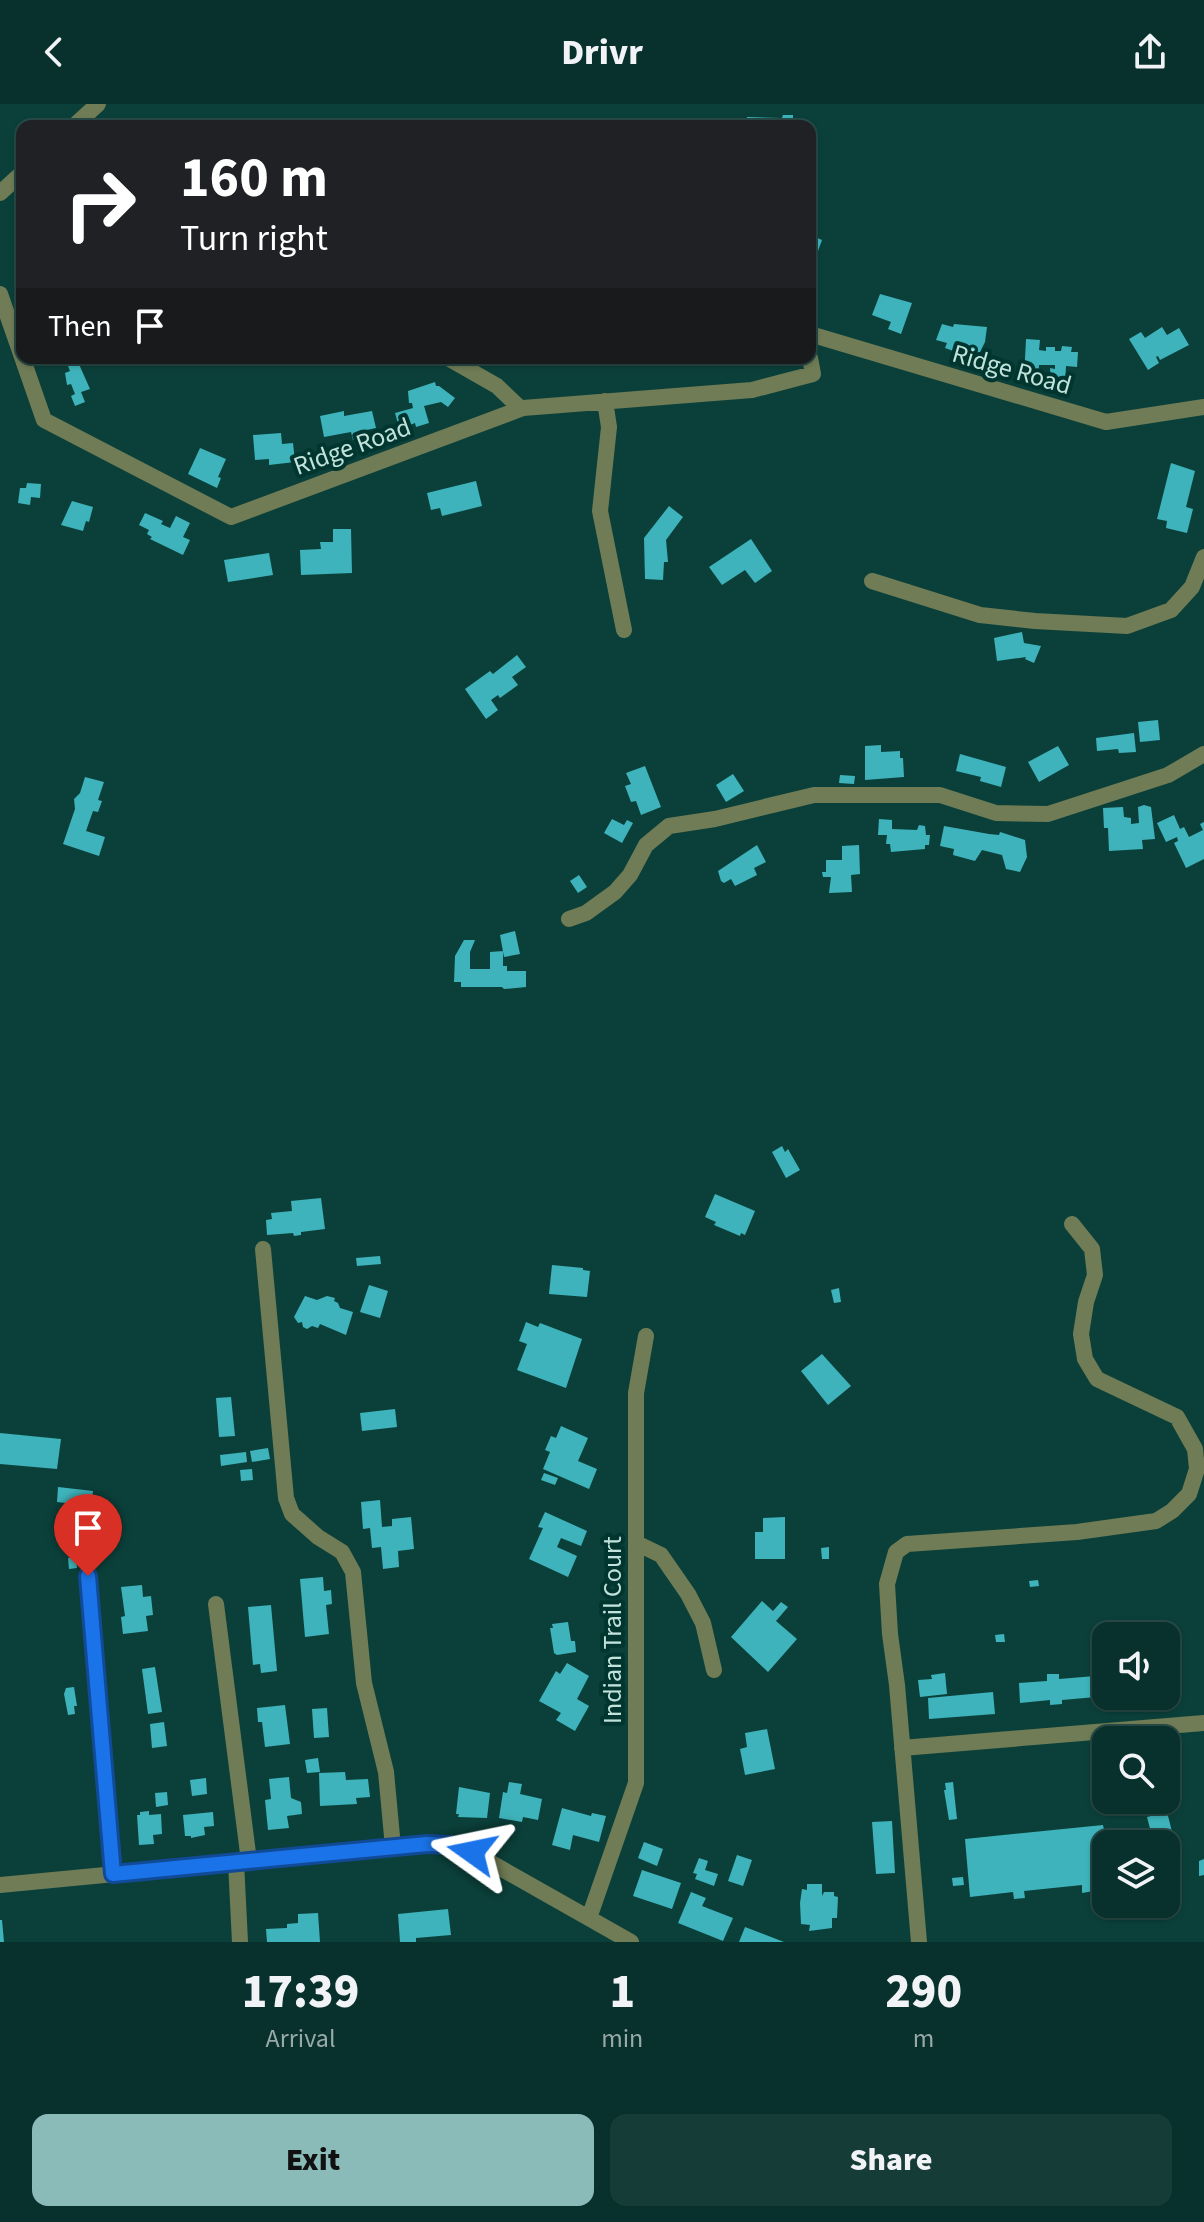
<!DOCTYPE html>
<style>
:root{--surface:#08302c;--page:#163c38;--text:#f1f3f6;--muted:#98a9a9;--line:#294b48;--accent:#8bbbb9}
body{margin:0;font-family:"Source Sans 3",sans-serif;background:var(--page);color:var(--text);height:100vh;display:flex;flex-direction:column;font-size:30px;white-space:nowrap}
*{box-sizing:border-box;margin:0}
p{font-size:26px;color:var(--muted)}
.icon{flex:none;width:44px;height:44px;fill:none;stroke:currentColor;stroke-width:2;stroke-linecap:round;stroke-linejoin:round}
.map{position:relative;height:1838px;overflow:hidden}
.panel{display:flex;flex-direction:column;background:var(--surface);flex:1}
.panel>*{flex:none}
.banner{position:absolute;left:16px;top:16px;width:800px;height:244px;border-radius:16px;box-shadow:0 2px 6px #0004,0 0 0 2px var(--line);background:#202124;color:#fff;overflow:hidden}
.controls{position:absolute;left:1092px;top:1518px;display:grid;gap:16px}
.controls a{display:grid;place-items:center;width:88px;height:88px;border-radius:16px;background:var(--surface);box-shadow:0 2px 6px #0004,0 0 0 2px var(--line);font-size:40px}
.pin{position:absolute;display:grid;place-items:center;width:68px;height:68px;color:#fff;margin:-82px -34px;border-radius:50% 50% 50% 0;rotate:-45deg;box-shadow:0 0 8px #0007}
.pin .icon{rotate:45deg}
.me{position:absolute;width:88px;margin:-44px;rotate:282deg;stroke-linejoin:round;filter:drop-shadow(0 0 6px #0008)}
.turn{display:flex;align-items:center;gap:28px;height:168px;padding:0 32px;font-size:36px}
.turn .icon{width:104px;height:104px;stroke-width:2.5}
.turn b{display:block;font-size:56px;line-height:68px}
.then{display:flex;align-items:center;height:76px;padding:0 32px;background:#0003;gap:16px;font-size:30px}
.eta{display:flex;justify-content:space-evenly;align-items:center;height:136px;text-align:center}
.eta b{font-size:48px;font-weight:800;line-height:56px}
.action{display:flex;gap:16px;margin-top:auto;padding:16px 32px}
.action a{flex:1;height:92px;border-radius:16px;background:var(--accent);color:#111;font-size:32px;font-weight:800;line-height:92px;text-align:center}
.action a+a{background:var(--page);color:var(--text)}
header{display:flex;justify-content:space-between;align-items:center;height:104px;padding:0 32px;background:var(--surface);font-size:36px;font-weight:800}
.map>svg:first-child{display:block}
</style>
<header><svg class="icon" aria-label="back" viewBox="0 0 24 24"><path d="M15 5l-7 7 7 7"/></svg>Drivr<svg class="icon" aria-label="share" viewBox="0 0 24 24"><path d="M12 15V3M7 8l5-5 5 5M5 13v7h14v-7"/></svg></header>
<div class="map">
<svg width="1204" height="1838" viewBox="0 0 1204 1838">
<rect width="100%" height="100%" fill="#0b403a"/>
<path fill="#3eb3bb" d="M783 11H793V22H746L747 13 782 14Z
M810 131 822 136 818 147 810 144Z
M880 190 912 199 901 230 888 225 891 218 872 211Z
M942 220 953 223 954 220 987 223 985 238 977 254 957 246 956 248 945 244 947 239 936 236Z
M1162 223 1167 231 1179 224 1189 241 1160 256 1158 252 1156 253 1159 259 1148 266 1129 235 1141 228 1145 234Z
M1026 235 1040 236 1039 246 1046 247V243H1055V247H1061L1062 242 1072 243 1071 248H1078L1077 263 1066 262 1065 281 1056 280V277H1051L1050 264 1055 265V261H1039L1038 276 1024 275Z
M78 258 90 285 81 288 85 298 75 302 71 292 75 290 71 280 67 281 65 269 70 267 68 262Z
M435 278 436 282H439L455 294 448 303 441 298 424 302 429 319 416 323 415 319 410 321 411 324 400 327 395 309 413 304 412 299H409L408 287Z
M344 307V312L372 307 376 324 357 328 358 335 353 336 351 328 324 333 320 312Z
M281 329 282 340 293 339 295 358 269 361V355L255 356 253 331Z
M200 344 226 355 218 373 221 374 217 384 188 370Z
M1171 359 1195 367 1186 403 1193 405 1187 429 1166 424 1167 417 1157 415Z
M476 377 482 402 442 412 440 404 431 406 427 389Z
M27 379 41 380 40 394 31 393 30 401 18 399 20 384H26Z
M72 397 93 403 89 418 86 417 83 427 61 421Z
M669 402 683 413 666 436 668 458H664L663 476 645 475 644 434Z
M145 409 163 417 161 420 170 424 176 412 190 419 183 433 190 436 183 451 150 435 152 433 147 430 149 426 139 421Z
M333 425H351L352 469 301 471 300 446 321 445 320 438H333Z
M751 435 772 467 755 479 745 466 722 481 709 463Z
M269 449 273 471 228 478 224 456Z
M1022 528 1024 539 1041 542 1034 559 1025 555 1026 553 997 557 994 534Z
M517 551 526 563 512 573 518 581 500 594 498 591 491 596 498 606 486 615 465 585 490 567 493 570Z
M1158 616 1160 636 1140 638 1138 618Z
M1134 629 1136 648 1119 649 1118 645 1097 647 1096 634Z
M881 641V648L900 647V654H903L904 673 865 676V642Z
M1058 642 1069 661 1039 678 1028 658Z
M960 650 1006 663 1001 683 980 677 981 673 956 667Z
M645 662 661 703 641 711 636 697 631 698 625 682 631 680 626 669Z
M733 670 744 687 726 698 716 681Z
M840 671 855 672 854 680 839 679Z
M85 673 104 678 98 696 102 697 98 708 93 707 86 727 105 733 99 752 63 740 75 705 74 695 80 689Z
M1144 701 1151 703 1155 735 1142 736 1143 745 1109 747 1108 724H1104L1103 704 1123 703 1124 713 1131 714V720L1139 719 1138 703Z
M1174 711 1180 725 1184 723 1189 733 1203 726 1200 720 1204 718V755L1186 764 1174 739 1178 737 1177 733 1166 738 1157 719Z
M612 715 624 721 627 716 633 719 622 739 604 729Z
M879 715 892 716V725L917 726 919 721 925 722 926 731H930L929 741H925V745L891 748 890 740H886L887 731H878Z
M944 722 989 730 999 731 1000 728 1025 736 1027 753 1020 768 1006 765 1002 751 982 746 975 757 953 751 954 745 940 742Z
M757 741 766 758 754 764 757 771 735 782 731 775 724 779 721 777 718 767Z
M859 741 860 770 851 771 852 788 829 789 831 773H823L822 768H826V756H842V742Z
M579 771 587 783 578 789 570 777Z
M515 827 520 850 504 853 500 831Z
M464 836H475L470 848V865H490V848L503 847V862H507V867H526V883L504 885 502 883H461V878H454L455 852Z
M782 1042 785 1048 788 1045 800 1066 786 1074 772 1048Z
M715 1090 755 1107 745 1131 741 1129 740 1132 714 1121 716 1118 705 1113Z
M321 1094 325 1125 301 1128V1131L294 1132 293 1129 267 1131 266 1116 272 1115 271 1109 292 1107 291 1097Z
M380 1152 381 1160 357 1162 356 1154Z
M552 1161 583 1164V1166L590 1167 587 1193 549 1190Z
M369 1181 388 1187 380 1214 360 1208Z
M839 1184 841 1198 834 1199 831 1186Z
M305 1192 317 1196 327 1192 335 1194 334 1197 338 1199 340 1204 353 1208 346 1231 320 1220 318 1224 312 1222 307 1225 303 1223 302 1218 298 1219 294 1213Z
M526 1218 538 1223 540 1219 582 1235 566 1284 517 1266 527 1240 519 1237Z
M822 1250 851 1282 828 1301 801 1267Z
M231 1293 235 1332 219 1333 216 1294Z
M395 1305 397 1323 362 1327 360 1309Z
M561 1322 588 1334 578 1357 597 1365 589 1385 543 1365 550 1348 545 1346 551 1332 556 1334Z
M0 1329 61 1335 57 1365 0 1360Z
M268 1344 270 1355 252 1358 250 1347Z
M246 1348 247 1358 221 1362 220 1351Z
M252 1365 253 1376 241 1377 240 1366Z
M544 1369 558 1374 555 1381 541 1376Z
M58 1383 93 1387 91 1402 57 1398Z
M380 1396 382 1423 392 1422V1415L411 1413 414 1445 398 1447 399 1463 383 1465 381 1443 372 1444 370 1424 363 1425 361 1398Z
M545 1408 587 1427 581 1442 561 1434 557 1443 577 1452 568 1473 529 1455 543 1424 538 1423Z
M785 1413V1455H755V1428H763V1414Z
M829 1443V1455H822L821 1444Z
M76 1453 77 1464 69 1465 68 1454Z
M323 1473 324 1487 331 1486 332 1500 326 1501 329 1530 305 1533 300 1475Z
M1038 1476 1039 1482 1030 1483 1029 1477Z
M142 1481 143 1493 151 1492 153 1511 146 1512 148 1527 123 1530 121 1513 125 1512 121 1483Z
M762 1497 773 1507 781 1498 788 1503 776 1517 797 1535 768 1568 731 1533Z
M271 1501 277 1567 261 1569 260 1560 253 1561 248 1503Z
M568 1518 571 1537H575L576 1548 557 1551 554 1549 550 1524H553L552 1520Z
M1004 1530 1005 1538H996L995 1531Z
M567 1559 589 1572 577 1595 589 1602 575 1627 556 1616 561 1609 539 1597 556 1567 560 1570Z
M155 1563 162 1608 148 1610 142 1565Z
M945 1569 947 1590 920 1593 918 1576 932 1575 931 1571Z
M1047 1570H1059V1575L1095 1572 1096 1593 1062 1596V1600L1050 1601V1596L1020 1599 1019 1579 1047 1577Z
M74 1583 77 1602H74L75 1610 68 1611 64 1590 66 1584Z
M993 1588 995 1610 929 1615 928 1594Z
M285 1601 290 1640 265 1643 262 1618H258L257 1604Z
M327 1604 329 1633 314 1634 312 1605Z
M164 1618 167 1642 152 1644 150 1620Z
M767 1625 775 1665 745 1671 740 1645 747 1643 745 1629Z
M318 1654 320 1668 307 1669 305 1656Z
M345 1668 346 1676 368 1675 370 1693 356 1694 357 1700 320 1702 319 1669Z
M289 1673 291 1694 301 1698 302 1710 287 1712 289 1724 268 1726 265 1696 271 1695 269 1675Z
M206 1674 207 1690 192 1692 190 1676Z
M509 1678 522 1680 520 1690 542 1695 538 1716 523 1713 522 1718 499 1714 503 1688 507 1689Z
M953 1678 957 1715 949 1716 944 1686H946L945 1679Z
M459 1683 490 1689 487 1714 458 1713 459 1710H456Z
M167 1688 168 1701 156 1703 155 1689Z
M562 1704 591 1712 592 1709 606 1712 599 1738 573 1731 570 1746 552 1741Z
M149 1707V1711L161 1710 162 1730 153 1731 154 1740 139 1741 137 1711H140V1708Z
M213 1708 214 1722 204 1723 205 1731 191 1734V1732H185L183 1711Z
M1167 1708 1181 1763 1166 1767V1740H1154L1147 1713Z
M892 1717 895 1769 876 1770 872 1718Z
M1103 1721 1107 1740 1106 1779 1093 1780 1094 1787 1082 1789V1781L1024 1787 1025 1794 1014 1795 1013 1788 970 1793 965 1735Z
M644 1738 663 1745 657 1762 638 1754Z
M737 1751 752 1756 743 1782 728 1777Z
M699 1754 708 1757 705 1766 718 1770 714 1782 695 1775 697 1770 693 1769Z
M1204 1755V1771L1199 1772V1757Z
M642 1766 681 1779 672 1805 633 1792Z
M963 1773 964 1781 953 1782 952 1774Z
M807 1780H822V1792L824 1788H834V1792L838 1793 837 1814H832V1824L809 1827 810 1821 801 1820 800 1799 802 1785 807 1786Z
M691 1788 706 1794 702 1802 733 1814 723 1837 678 1819Z
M448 1805 451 1831 416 1834V1838H400L398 1810Z
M318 1809 320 1838H267L266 1825 287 1824V1820L298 1819V1810Z
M0 1816H2L4 1838H0Z
M745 1823 784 1838H739Z"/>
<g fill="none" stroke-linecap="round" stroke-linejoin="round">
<path stroke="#707c55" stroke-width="16" d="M74 22 98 0
M0 89 22 69
M0 190 44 316 231 413 523 304 752 286 813 270 810 254
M810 230 1106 318 1204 303
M448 254 497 282 521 305
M605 297 609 323 600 407 624 526
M872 477 980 511 1035 517 1127 522 1171 506 1192 483 1204 453
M569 815 586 809 615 788 630 771 646 741 669 722 715 715 814 691H940L996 709 1048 710 1168 671 1204 650
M263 1145 286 1394 292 1410 318 1433 342 1448 353 1468 364 1579 386 1668 393 1743
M636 1439 661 1451 688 1490 703 1519 714 1566
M88 1472 113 1770
M216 1500 249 1757
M902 1644 1204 1619
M236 1758 240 1838
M0 1781 427 1740 450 1741 472 1748 631 1838
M589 1814 636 1679V1289L646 1232
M919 1838 897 1581 890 1530 887 1480 896 1448 907 1440 1077 1428 1156 1417 1172 1407 1189 1390 1197 1365 1195 1345 1177 1313 1097 1275 1085 1255 1081 1230 1086 1198 1095 1171 1092 1145 1072 1120"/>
</g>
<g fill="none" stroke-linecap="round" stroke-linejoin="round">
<g stroke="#114b97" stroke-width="20">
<path id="route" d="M88 1472 113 1770 427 1740 450 1741 472 1748"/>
</g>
<use href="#route" stroke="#1a73e8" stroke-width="14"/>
</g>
<g text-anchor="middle" stroke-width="8" stroke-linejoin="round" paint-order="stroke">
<g font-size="26" fill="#c2e2dc" stroke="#00362f">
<text transform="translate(1012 265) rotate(16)" y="9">Ridge Road</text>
<text transform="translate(352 342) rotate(-20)" y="9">Ridge Road</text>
<text transform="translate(612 1526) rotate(-90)" y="9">Indian Trail Court</text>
</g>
</g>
</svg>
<div class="controls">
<a><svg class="icon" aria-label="sound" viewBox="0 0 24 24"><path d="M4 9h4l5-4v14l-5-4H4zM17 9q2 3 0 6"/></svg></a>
<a><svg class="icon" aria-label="search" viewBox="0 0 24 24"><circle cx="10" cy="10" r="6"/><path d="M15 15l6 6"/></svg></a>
<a><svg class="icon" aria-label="layers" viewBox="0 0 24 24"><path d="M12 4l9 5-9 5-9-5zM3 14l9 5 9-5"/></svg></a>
</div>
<div class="pin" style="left:88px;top:1472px;background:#d93025"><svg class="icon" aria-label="arrive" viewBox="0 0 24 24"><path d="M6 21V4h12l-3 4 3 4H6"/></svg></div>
<svg class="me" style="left:472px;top:1748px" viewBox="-20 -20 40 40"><path d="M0-17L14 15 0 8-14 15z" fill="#1a73e8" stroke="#fff" stroke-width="4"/></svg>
<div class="banner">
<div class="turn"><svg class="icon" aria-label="right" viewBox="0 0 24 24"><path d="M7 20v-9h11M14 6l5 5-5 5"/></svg><div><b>160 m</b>Turn right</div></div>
<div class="then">Then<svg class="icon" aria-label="arrive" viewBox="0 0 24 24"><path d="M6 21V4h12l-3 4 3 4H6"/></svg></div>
</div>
</div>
<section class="panel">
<div class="eta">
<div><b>17:39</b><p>Arrival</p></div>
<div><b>1</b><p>min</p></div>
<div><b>290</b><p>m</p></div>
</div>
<div class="action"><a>Exit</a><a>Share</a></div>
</section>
